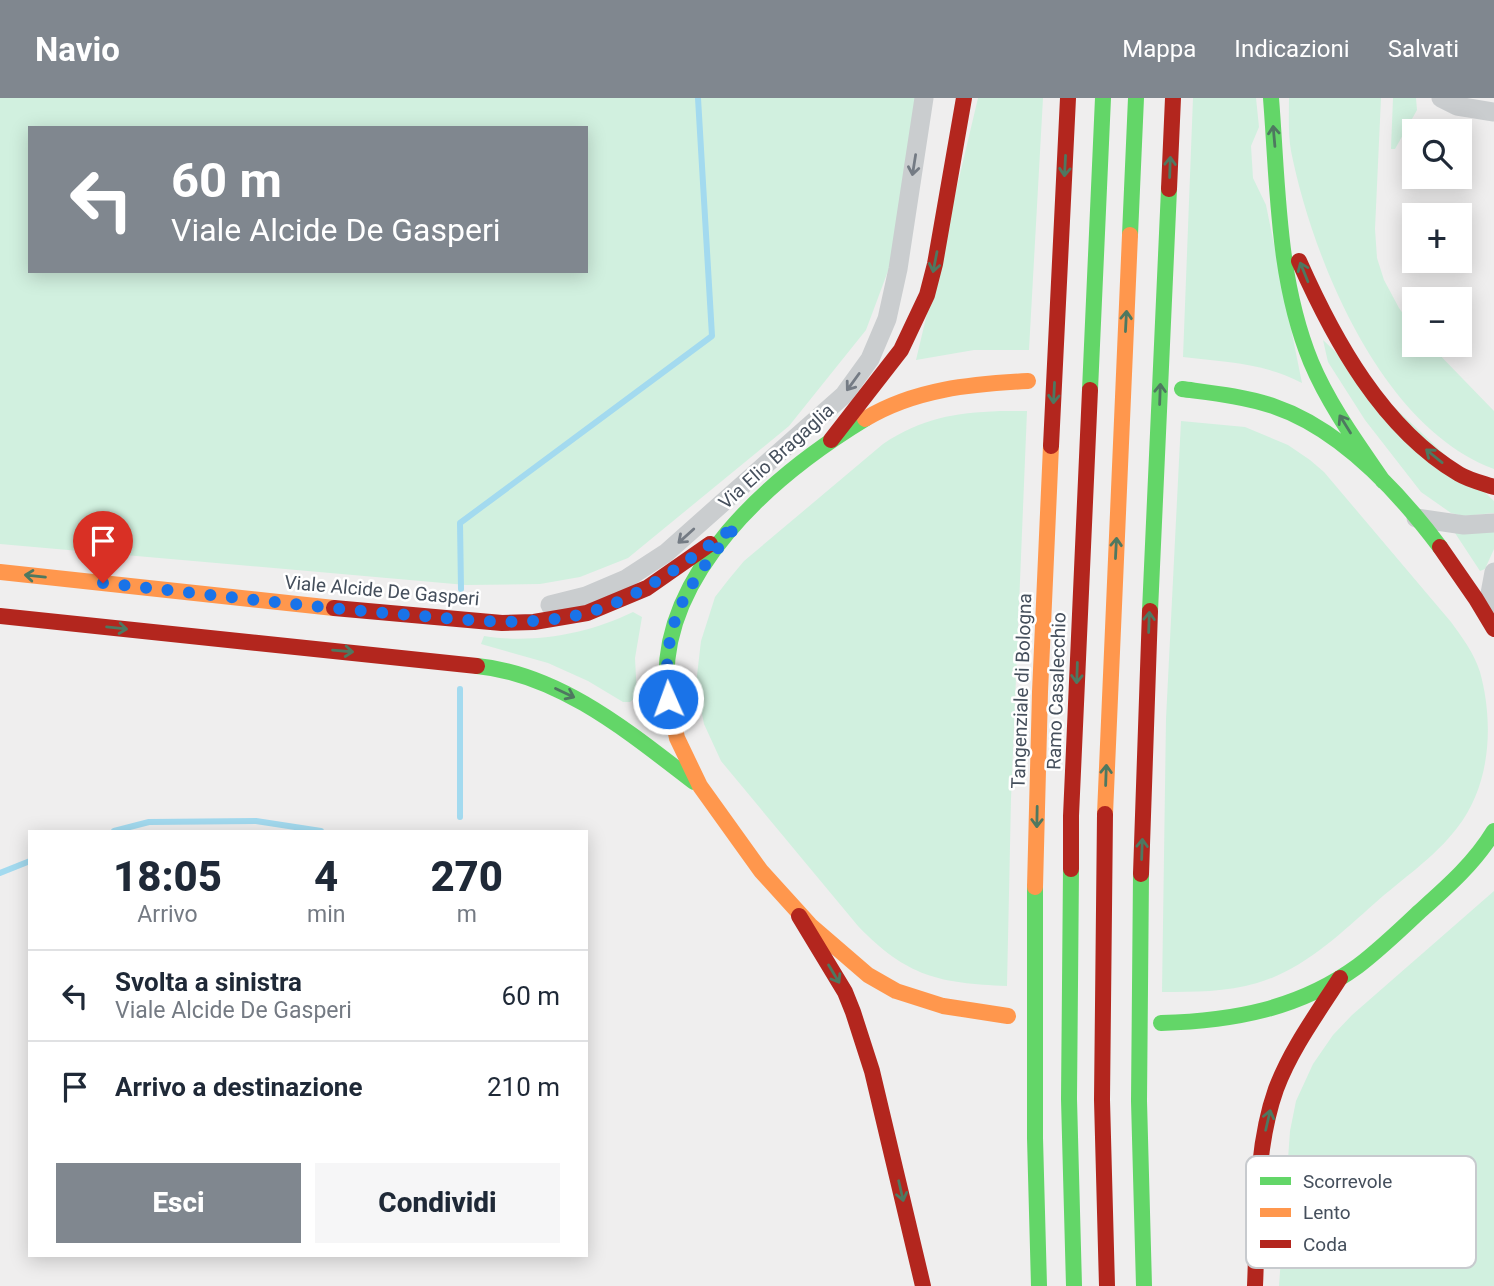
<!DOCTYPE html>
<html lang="it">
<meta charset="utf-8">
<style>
:root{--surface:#fff;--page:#f6f6f7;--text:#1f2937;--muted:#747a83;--line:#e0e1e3;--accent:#80878f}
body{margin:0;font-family:Roboto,sans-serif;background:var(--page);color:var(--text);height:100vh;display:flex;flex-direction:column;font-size:26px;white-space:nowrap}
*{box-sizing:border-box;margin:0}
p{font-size:23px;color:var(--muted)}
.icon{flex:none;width:38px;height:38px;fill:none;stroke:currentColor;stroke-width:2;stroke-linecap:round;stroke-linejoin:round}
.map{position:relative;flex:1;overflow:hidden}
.sheet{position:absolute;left:28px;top:732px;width:560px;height:427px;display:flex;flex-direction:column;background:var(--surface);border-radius:0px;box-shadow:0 4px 18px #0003}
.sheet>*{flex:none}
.guide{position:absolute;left:28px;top:28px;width:560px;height:147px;border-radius:0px;box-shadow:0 4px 18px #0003;background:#80878f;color:#fff;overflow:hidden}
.buttons{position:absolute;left:1402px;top:21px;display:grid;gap:14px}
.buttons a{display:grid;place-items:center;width:70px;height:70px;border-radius:0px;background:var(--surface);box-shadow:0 4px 18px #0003;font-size:35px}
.pin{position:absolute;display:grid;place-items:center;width:60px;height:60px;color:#fff;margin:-72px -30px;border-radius:50% 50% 50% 0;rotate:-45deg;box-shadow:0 0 7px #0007}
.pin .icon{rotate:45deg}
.me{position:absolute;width:77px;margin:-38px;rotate:358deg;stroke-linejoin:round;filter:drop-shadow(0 0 5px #0008)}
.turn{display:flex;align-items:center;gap:24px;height:147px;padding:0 28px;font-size:32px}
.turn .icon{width:91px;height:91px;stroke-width:2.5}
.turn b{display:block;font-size:49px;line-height:60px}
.eta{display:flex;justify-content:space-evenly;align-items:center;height:119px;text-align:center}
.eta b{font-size:42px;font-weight:800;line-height:49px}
.primary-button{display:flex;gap:14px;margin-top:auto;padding:14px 28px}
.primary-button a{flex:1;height:80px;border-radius:0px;background:var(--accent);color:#fff;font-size:28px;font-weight:800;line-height:80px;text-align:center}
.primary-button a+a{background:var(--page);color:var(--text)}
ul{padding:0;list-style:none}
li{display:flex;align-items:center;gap:21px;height:91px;padding:0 28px;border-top:2px solid var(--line)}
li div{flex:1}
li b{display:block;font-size:26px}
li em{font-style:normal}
header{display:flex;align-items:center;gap:42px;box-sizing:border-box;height:98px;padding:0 35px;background:var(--accent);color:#fff}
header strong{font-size:33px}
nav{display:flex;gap:38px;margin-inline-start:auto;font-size:24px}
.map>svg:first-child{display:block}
</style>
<header>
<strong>Navio</strong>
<nav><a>Mappa</a><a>Indicazioni</a><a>Salvati</a></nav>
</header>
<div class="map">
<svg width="1494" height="1188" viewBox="0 0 1494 1188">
<rect width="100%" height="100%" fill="#efeeee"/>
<path fill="#d1f0df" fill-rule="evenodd" d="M0 0H917L891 165 866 232 789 328 628 460 580 479 540 486 466 487 0 446ZM30 30H586V173H30Z
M978 0H1043L1029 252H974L916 262Z
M1193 0H1256L1259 29 1251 48 1253 80 1266 107 1302 285C1265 265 1224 264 1183 259Z
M1289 0H1381L1375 131 1377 160 1384 182 1399 210 1414 231V247H1430L1494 313V371C1382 330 1313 163 1291 53 1288 36 1289 17 1289 0Z
M1393 0H1416L1417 12 1395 51H1391Z
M1323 242 1494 403V415L1464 418 1451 415 1421 394 1365 322 1328 264Z
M1000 313H1027L1011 701 1007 888C939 885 907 879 858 828L721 663 704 626 696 586 701 543 709 518 715 499 729 481 744 463 883 346C922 320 954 315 1000 313Z
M1181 323 1245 329 1288 347 1310 362 1324 374 1451 524C1462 539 1474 555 1480 574 1494 625 1491 687 1457 730 1435 759 1402 781 1375 805 1340 836 1303 872 1257 885 1226 894 1195 894 1162 894L1166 621Z
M1494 432V451L1485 471 1480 473 1455 435Z
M633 514 642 519 635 560 637 598 630 604H623L588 583 548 565 481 546 484 538C533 546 588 536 633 514Z
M1494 793V1188H1279L1290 1033 1296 1003 1313 966 1333 937 1352 917Z"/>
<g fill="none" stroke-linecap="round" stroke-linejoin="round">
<path stroke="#a3daef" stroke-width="6" d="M461 491 460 425 712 238 698 0
M460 719V591
M114 733 149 724 256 723 321 733
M0 775 30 763"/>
<path stroke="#cacdcf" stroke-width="19" d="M1441 0 1457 8 1494 14
M1416 420 1464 427 1494 425
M550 507 586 498 626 481 666 455 844 297 870 261 887 221 898 171 924 0
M1491 518 1489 501 1494 474"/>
<path stroke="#63d668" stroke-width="16" d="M1271 0C1278 88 1277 181 1311 264 1329 307 1357 345 1383 383
M1130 137 1136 0
M1182 291C1212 295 1243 298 1273 308 1341 331 1398 393 1440 449
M1090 292 1103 0
M1150 513 1169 91
M477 568C560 576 630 635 694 684
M667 594C657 476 773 377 865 321
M1071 771 1069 1001 1074 1188
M1141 776 1139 1003 1144 1188
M1035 789V1040L1039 1188
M1161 925C1233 923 1299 911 1358 868 1379 852 1399 833 1418 815 1446 790 1474 766 1494 733"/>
<path stroke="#ff974d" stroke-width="16" d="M865 321C915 291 971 286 1028 283
M0 474 334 510
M667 594 677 640 700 688 761 773 810 827 868 877 896 893 943 908 1008 918
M1105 716 1130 137
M1035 789 1040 594 1051 348"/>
<path stroke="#b3261e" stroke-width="16" d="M1169 91 1173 0
M1299 163C1334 242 1382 330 1459 376 1469 382 1482 385 1494 389
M831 342 901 252 927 197 935 166 964 0
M1051 348 1068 0
M1440 449 1476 501 1494 531
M334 510 502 525 534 524 587 515 647 490 710 446
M0 518 477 568
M1105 716 1102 1002 1107 1188
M1071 771V718L1090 292
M1141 776 1150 513
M799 818 845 894 853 914 872 973 923 1188
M1255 1188C1258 1123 1254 1053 1276 991 1291 951 1317 916 1340 880"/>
</g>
<defs><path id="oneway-shaft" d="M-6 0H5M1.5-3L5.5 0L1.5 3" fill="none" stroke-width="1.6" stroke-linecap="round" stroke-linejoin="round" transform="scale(1.75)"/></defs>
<g stroke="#4e7860">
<use href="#oneway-shaft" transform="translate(1274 38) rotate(-95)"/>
<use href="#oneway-shaft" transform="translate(1065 68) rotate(93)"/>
<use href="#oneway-shaft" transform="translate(1170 69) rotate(-88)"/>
<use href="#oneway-shaft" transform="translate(935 164) rotate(101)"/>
<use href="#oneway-shaft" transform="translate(1304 174) rotate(-112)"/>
<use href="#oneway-shaft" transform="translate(1126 223) rotate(-87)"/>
<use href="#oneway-shaft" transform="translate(1054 295) rotate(93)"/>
<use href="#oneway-shaft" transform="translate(1160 296) rotate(-88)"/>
<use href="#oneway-shaft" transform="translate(1345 326) rotate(-122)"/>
<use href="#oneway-shaft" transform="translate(1434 358) rotate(-141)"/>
<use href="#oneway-shaft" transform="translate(1116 450) rotate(-87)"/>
<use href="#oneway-shaft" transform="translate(35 478) rotate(-174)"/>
<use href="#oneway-shaft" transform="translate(1149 524) rotate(-88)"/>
<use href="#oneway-shaft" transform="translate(117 530) rotate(6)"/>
<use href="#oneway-shaft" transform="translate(343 553) rotate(5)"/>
<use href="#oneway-shaft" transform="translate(1077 575) rotate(92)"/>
<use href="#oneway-shaft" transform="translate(565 595) rotate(25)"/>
<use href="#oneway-shaft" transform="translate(1106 677) rotate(-88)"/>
<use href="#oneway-shaft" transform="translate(1037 719) rotate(91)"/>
<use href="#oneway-shaft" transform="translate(1142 751) rotate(-88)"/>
<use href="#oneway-shaft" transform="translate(834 876) rotate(59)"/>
<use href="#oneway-shaft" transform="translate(1268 1022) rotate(-77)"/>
<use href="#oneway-shaft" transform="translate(901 1093) rotate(77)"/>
</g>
<g stroke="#747b84">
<use href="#oneway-shaft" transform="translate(914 67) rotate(99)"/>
<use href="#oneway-shaft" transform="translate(853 284) rotate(126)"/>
<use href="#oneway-shaft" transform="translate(686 438) rotate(138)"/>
</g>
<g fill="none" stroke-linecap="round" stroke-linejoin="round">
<path stroke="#1a73e8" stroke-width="12" stroke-dasharray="0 21.6" d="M103 485C206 496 308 509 411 517 469 522 528 530 586 515 643 500 690 460 737 427 688 486 661 521 668 601"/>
</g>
<g text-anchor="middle" stroke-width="5" stroke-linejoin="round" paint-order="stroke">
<g font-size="19" fill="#454f5c" stroke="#fff">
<text transform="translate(776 358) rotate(-42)" y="7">Via Elio Bragaglia</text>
<text transform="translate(382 492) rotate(5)" y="7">Viale Alcide De Gasperi</text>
<text transform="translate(1021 593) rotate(-88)" y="7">Tangenziale di Bologna</text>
<text transform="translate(1056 593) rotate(-88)" y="7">Ramo Casalecchio</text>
</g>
</g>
<rect x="1246" y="1058" width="230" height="112" rx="10" fill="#fff" stroke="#c7cace" stroke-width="2"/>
<rect x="1260" y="1079" width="31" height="8" fill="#63d668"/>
<rect x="1260" y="1110" width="31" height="9" fill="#ff974d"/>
<rect x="1260" y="1142" width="31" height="8" fill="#b3261e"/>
<g font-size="19" fill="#454f5c">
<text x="1303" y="1090">Scorrevole</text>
<text x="1303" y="1121">Lento</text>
<text x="1303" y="1153">Coda</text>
</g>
</svg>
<div class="buttons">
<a><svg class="icon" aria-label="search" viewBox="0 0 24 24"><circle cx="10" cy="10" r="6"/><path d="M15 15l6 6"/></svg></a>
<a>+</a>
<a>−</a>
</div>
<div class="pin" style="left:103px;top:485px;background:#d93025"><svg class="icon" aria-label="arrive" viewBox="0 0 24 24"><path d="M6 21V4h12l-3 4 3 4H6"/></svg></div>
<svg class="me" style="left:668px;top:601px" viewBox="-20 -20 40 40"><circle r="17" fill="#1a73e8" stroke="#fff" stroke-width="3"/><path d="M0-11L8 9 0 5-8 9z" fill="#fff"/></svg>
<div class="guide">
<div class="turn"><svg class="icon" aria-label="left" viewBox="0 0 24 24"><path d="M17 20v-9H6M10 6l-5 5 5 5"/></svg><div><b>60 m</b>Viale Alcide De Gasperi</div></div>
</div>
<section class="sheet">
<div class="eta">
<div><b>18:05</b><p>Arrivo</p></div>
<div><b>4</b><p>min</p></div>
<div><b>270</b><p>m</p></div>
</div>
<ul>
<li><svg class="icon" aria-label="left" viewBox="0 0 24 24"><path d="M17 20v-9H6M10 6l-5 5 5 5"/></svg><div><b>Svolta a sinistra</b><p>Viale Alcide De Gasperi</p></div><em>60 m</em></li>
<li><svg class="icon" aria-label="arrive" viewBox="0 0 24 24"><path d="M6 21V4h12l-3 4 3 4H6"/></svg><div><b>Arrivo a destinazione</b></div><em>210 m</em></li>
</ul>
<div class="primary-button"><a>Esci</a><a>Condividi</a></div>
</section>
</div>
